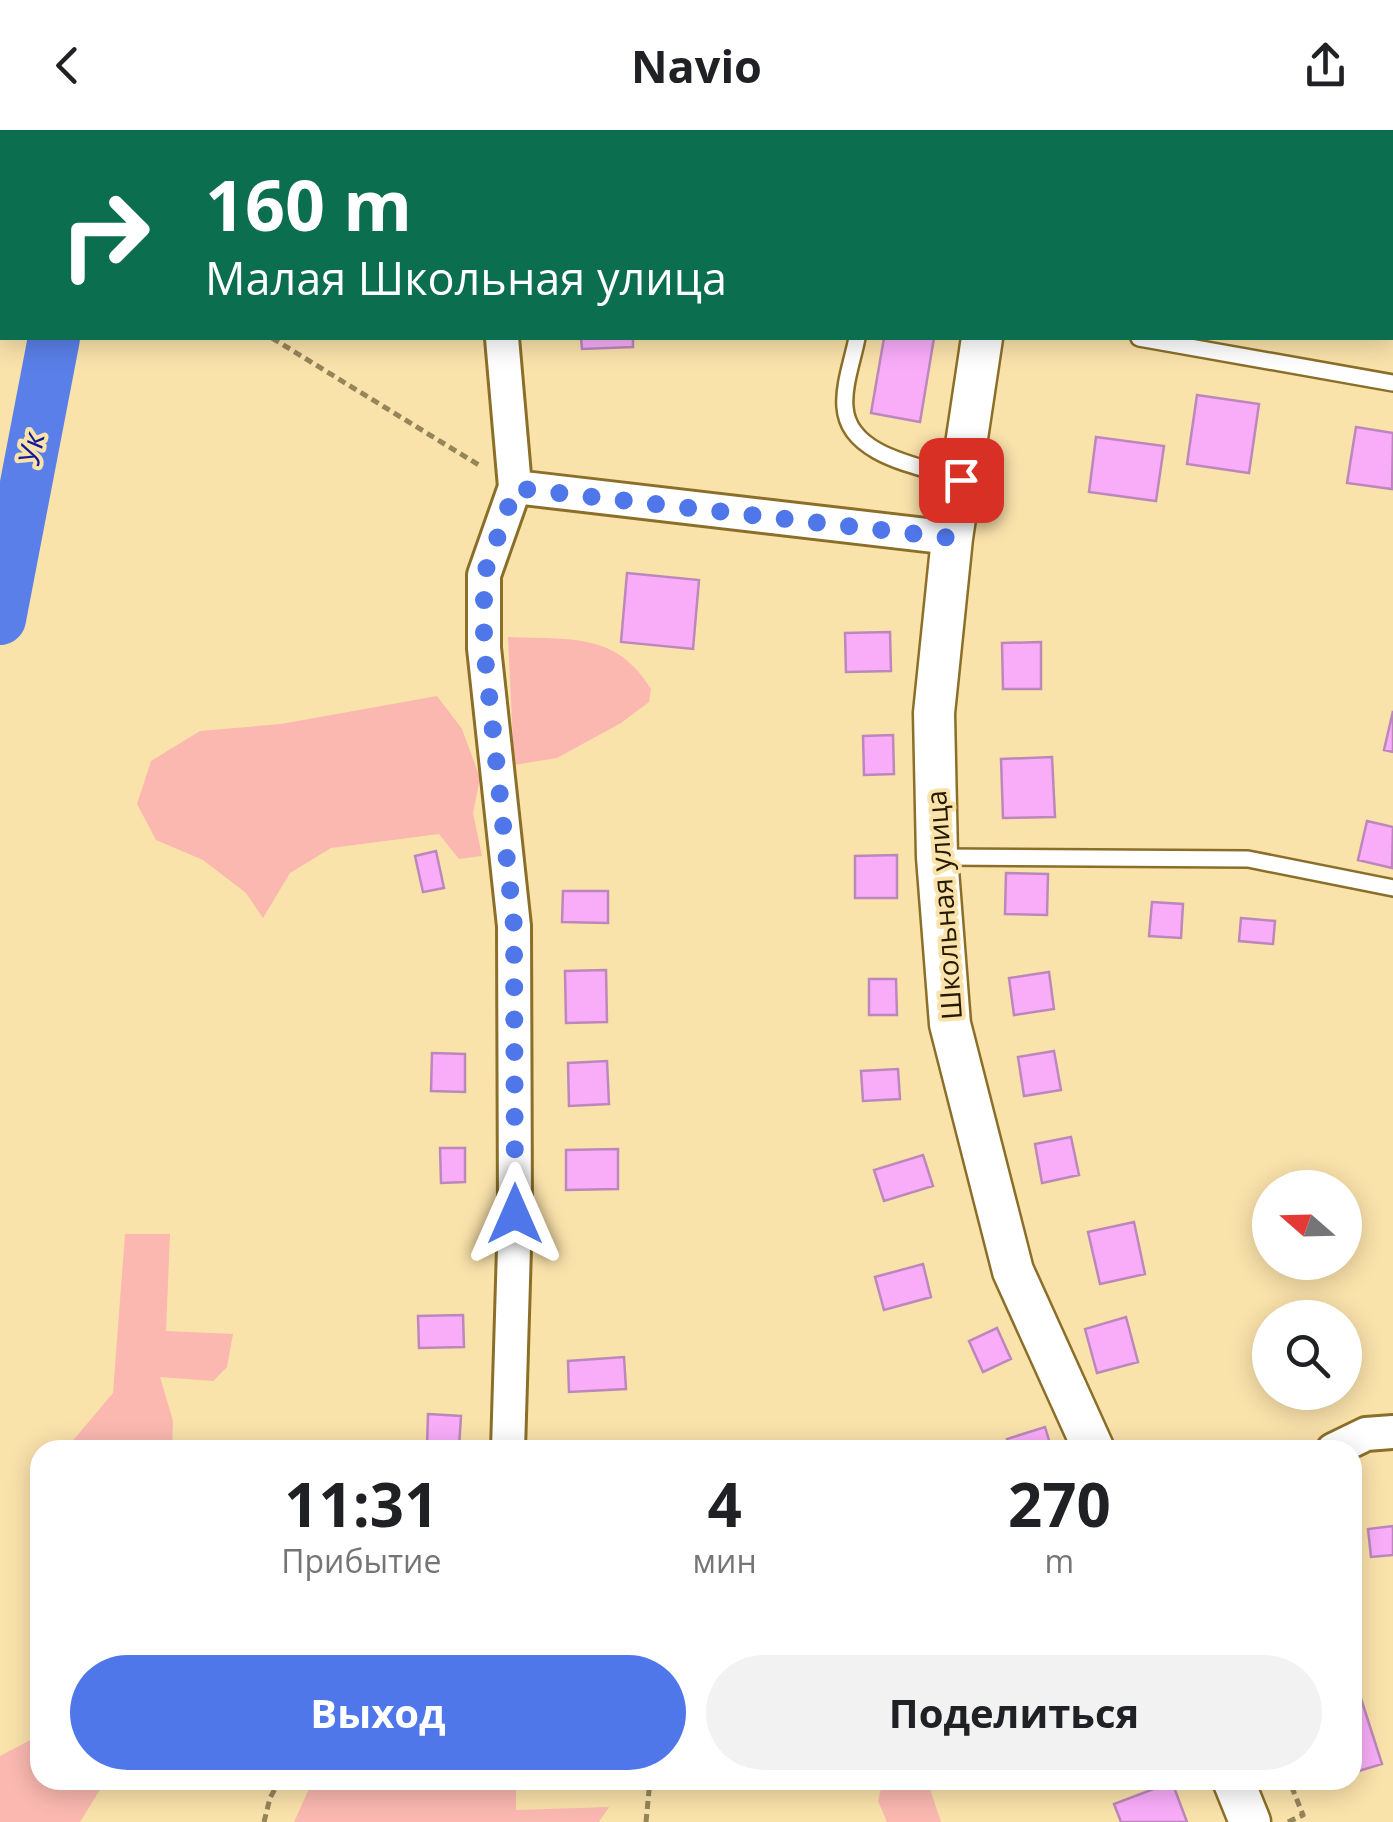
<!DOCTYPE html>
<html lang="ru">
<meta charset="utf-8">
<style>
:root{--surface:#fff;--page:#f2f2f2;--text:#202124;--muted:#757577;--accent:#4f77ea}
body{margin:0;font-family:"Open Sans",sans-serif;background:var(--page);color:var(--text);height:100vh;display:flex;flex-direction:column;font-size:38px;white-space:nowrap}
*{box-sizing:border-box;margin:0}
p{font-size:32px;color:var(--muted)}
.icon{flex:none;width:55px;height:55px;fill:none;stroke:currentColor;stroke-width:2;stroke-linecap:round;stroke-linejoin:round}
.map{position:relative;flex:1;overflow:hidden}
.panel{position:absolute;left:30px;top:1310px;width:1332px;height:350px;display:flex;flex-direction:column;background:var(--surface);border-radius:30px;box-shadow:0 5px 25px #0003}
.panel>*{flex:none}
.hud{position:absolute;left:0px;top:0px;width:1395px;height:210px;box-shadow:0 5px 25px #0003;background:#0b6e4f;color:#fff;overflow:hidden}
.needle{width:65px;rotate:290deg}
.buttons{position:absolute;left:1252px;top:1040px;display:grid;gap:20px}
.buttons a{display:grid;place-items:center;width:110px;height:110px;border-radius:50%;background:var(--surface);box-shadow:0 5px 25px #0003;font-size:50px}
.pin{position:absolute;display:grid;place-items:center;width:85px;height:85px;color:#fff;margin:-42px;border-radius:20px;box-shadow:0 5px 15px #0006}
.me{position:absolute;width:110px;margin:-55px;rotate:0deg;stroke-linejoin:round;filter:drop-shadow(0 0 8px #0008)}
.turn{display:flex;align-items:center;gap:35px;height:210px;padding:0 40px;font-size:45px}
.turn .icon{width:130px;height:130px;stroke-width:2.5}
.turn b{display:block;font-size:70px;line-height:85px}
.eta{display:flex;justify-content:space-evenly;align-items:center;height:170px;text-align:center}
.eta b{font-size:60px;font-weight:700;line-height:70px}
.button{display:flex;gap:20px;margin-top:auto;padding:20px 40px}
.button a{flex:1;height:115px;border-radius:60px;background:var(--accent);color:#fff;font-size:40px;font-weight:700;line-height:115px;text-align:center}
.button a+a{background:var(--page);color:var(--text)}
header{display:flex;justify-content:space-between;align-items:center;height:130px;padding:0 40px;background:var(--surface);font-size:45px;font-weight:700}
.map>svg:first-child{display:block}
</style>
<header><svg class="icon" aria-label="back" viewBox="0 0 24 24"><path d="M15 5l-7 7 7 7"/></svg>Navio<svg class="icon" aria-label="share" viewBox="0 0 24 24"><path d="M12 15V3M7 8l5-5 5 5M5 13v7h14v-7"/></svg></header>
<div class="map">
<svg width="1393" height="1692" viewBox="0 0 1393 1692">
<rect width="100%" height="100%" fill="#fae2ab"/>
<path fill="#fab8b0" d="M508 507C568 510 616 501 651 559L649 572 621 593 557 628 514 635Z
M437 566 462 599 480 648 473 683 482 726 459 729 439 704 331 718 290 743 263 788 246 763 203 730 156 710 137 674 151 631 200 601 281 594Z
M125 1104H170L166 1201 233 1204 227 1237 213 1251 160 1247 173 1291 172 1320H65L113 1263Z
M40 1605V1650H106L80 1692H0V1626Z
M313 1650H516V1680L609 1677 599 1692H294Z
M883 1650H927L941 1692H887L878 1671Z"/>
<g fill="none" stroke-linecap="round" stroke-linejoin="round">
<path stroke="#5a7fe8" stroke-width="52" d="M263 2 264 0
M0 489 54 208"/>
</g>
<path fill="#f9adf9" stroke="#bc88bb" stroke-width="2.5" d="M581 208H633V217L582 219Z
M884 208H934L920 292 871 283Z
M1197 265 1259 274 1249 343 1187 334Z
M1356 297 1393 303 1392 359 1347 353Z
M1096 307 1164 316 1156 371 1089 362Z
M627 443 699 450 693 519 621 512Z
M890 502 891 541 846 542 845 503Z
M1041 512V559H1003L1002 513Z
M1393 581V622L1384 620Z
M893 605 894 644 864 645 863 606Z
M1052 627 1055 687 1003 688 1001 629Z
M1367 691 1393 697 1392 738 1358 730Z
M436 721 444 758 423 762 415 726Z
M897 725V768H855V726Z
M1006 743 1048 744 1047 785 1005 784Z
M563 761H608V793L562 792Z
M1152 772 1183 774 1181 808 1149 806Z
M1241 788 1275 791 1273 814 1239 811Z
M606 840 607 892 566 893 565 841Z
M1049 842 1054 879 1014 885 1009 848Z
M869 849H896L897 885H869Z
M1054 921 1061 960 1024 966 1018 927Z
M432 923 465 924V962L431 961Z
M607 931 609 974 569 976 568 933Z
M898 939 900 969 863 971 861 941Z
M1071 1007 1079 1045 1042 1053 1035 1014Z
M440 1018H465V1052L441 1053Z
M618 1019V1059L566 1060V1020Z
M923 1025 933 1056 884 1071 874 1040Z
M1134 1092 1145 1144 1100 1154 1088 1102Z
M923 1134 931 1167 884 1180 875 1147Z
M463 1185 464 1217 419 1218 418 1186Z
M1126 1187 1138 1232 1097 1243 1085 1199Z
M997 1198 1011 1229 983 1242 969 1211Z
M624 1227 626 1259 569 1262 568 1231Z
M428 1284 461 1286 459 1318 427 1317Z
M1045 1297 1052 1320H1010L1007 1309Z
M1393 1396V1425L1371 1427 1368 1399Z
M1352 1403H1358L1357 1443H1352Z
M1355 1550 1382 1634 1352 1643V1551Z
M1172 1652 1187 1692H1121L1114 1674Z"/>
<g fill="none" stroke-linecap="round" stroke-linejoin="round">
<g stroke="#8b6f29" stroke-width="20">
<path id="service" d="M17 0 18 2
M1318 2 1319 0
M1392 60H1393
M0 103 2 100
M857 208C853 229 843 256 845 277 848 326 920 336 957 348
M1139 208 1393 253
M940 727 1248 729 1393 758"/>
</g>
<g stroke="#8b6f29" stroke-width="38">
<path id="minor" d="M484 0V2
M502 208 515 357 484 445V518L514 796 515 1084 508 1320
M515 357 952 408
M1333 1320 1366 1304 1393 1302"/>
</g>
<g stroke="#8b6f29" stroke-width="45">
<path id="tertiary" d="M1020 2V0
M982 208 952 408 934 583 937 727 950 894 1013 1141 1094 1320
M1233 1650 1250 1692"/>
</g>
<path stroke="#96845b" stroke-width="5" stroke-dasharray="8 5" stroke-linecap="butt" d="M0 133 2 132
M272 208 482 337
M264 1692 270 1668 280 1650
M646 1692 650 1650
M1288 1692 1303 1685 1289 1650"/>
<use href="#service" stroke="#fff" stroke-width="15"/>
<use href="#minor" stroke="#fff" stroke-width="32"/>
<use href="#tertiary" stroke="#fff" stroke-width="40"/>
</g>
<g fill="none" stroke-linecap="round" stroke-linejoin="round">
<path stroke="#4f77ea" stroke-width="18" stroke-dasharray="0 32.4" d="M515 1084 514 796 484 518V445L515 358 952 408 961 350"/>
</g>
<g text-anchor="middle" stroke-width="8" stroke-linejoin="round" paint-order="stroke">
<g font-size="28" fill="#251900" stroke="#fae2ab">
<text transform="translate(944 775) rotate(-94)" y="10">Школьная улица</text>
</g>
<g font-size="30" font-style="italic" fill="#0f1a97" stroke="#fae2ab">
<text transform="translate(32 319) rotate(-79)" y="10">Ук</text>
</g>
</g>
</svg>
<div class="buttons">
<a><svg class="needle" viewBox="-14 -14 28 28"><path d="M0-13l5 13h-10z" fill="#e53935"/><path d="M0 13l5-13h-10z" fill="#757577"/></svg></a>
<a><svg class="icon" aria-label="search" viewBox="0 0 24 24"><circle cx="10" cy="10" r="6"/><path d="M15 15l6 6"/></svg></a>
</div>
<div class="pin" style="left:961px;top:350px;background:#d93025"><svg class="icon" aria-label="arrive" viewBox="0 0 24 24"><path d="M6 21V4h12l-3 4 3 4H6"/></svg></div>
<svg class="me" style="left:515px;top:1084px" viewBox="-20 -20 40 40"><path d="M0-17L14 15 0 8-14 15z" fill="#4f77ea" stroke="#fff" stroke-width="4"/></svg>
<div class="hud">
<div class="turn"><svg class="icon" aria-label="right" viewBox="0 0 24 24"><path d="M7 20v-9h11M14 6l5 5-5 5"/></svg><div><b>160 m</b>Малая Школьная улица</div></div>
</div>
<section class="panel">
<div class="eta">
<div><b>11:31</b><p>Прибытие</p></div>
<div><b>4</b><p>мин</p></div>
<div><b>270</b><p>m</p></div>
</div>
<div class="button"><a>Выход</a><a>Поделиться</a></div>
</section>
</div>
